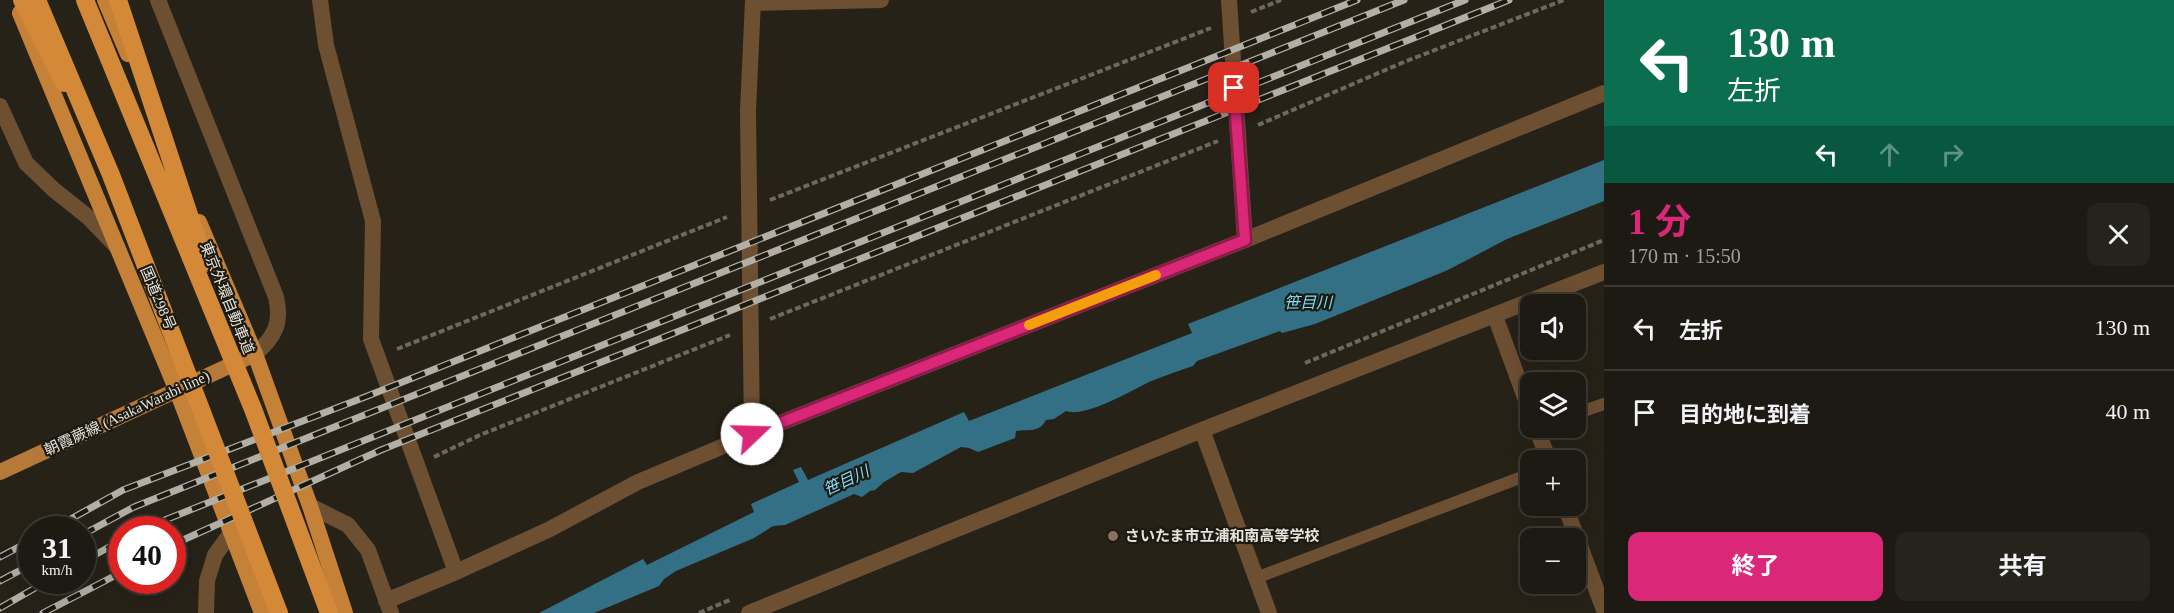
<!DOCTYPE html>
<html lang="ja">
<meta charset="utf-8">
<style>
:root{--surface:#1c1a12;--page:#25231b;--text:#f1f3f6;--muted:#a0a19f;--line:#3a3832;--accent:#db2777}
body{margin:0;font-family:"Times New Roman","Noto Sans JP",serif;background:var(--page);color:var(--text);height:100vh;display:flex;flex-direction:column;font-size:22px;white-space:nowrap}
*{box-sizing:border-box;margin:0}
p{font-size:20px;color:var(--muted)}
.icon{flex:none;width:33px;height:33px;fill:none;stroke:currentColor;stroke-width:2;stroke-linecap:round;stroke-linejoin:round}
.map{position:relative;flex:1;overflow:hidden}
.panel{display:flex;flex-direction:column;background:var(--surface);width:570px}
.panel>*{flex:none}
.top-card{background:#0b6e4f;color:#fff;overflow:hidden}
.tools{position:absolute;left:1520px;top:294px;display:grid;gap:12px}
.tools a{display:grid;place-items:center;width:66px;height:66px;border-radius:12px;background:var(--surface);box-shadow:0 6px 24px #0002,0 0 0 2px var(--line);font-size:30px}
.speed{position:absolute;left:18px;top:516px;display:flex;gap:12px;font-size:30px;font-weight:700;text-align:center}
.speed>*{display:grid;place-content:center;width:78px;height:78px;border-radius:50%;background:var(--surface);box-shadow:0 6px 24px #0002,0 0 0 2px var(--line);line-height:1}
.speed small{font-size:15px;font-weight:400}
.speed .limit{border:9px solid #d22;background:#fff;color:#111}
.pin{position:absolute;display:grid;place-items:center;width:51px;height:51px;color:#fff;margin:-26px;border-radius:12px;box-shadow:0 3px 9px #0006}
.me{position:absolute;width:66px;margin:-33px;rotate:69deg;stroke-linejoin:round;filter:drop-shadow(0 0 4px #0008)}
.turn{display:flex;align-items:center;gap:21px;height:126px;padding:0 24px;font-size:27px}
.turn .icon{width:78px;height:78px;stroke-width:2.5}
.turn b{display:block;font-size:42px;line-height:51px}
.lanes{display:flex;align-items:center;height:57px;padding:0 24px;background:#0003;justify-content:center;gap:30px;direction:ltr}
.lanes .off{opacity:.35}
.round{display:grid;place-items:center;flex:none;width:63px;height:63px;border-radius:12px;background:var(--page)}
.summary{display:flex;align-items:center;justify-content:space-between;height:102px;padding:0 24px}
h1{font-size:36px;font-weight:700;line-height:45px;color:var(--accent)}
.action{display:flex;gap:12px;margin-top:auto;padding:12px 24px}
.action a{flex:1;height:69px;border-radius:12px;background:var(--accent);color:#fff;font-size:24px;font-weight:700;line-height:69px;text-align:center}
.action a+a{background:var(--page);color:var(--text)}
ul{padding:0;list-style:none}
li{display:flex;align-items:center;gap:18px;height:84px;padding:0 24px;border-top:2px solid var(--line)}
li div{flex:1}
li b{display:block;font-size:22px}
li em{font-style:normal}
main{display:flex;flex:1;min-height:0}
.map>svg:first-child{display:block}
</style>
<main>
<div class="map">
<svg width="1604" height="613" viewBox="0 0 1604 613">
<rect width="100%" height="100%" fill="#262218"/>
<path fill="#347085" d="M1604 160V201L1507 239 1448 270 1315 324 1282 333 1280 331 1197 361 1193 366C1178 371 1163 376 1149 382 1131 391 1085 418 1066 411L1054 419 1046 420C1039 433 1029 429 1016 431L1015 438 978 452 969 448 961 447 913 473 901 472 884 482 875 490 870 491 862 497 854 494 785 525 773 526 754 538 676 571 664 579 659 586 594 613H539L643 559 647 565 754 512 751 504 799 482 793 470 801 467 808 480 964 412 969 421 1192 333 1188 324Z"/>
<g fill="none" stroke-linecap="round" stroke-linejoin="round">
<path stroke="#6d6960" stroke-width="4" stroke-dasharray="6 3" stroke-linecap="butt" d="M1251 12 1281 0
M1258 125 1404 62 1564 0
M770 200 1211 28
M770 319 1218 141
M397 349 727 217
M1305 363 1604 240
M434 457 480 435 730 335
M699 613 732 599"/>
<path stroke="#6d4f32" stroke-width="12" d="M1575 414 1604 404
M1256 578 1530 474"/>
<path stroke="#6d4f32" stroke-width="16" d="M320 0 326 45 373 221 371 339 456 572
M1229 0 1245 240
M753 3 881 0
M1495 316 1530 411
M1536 428 1549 460
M1202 430 1269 613
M752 434 748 111 753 0
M1565 506 1604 610
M749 613 1202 430 1604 272"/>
<path stroke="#6d4f32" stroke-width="16" d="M158 0 276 297C282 323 275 337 255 354
M0 106 26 163 53 189 88 217 117 247
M310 506 348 525 368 550 391 613
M386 601 456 572 548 530 638 482 752 434 1245 240 1604 93
M206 613 207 581 215 555 231 533"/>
<path stroke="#b77939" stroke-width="16" d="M0 472 255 354"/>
<path stroke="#c68139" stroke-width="16" d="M105 0 128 54
M20 13 177 391 262 613
M199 222 255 354 310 506 345 613"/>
<path stroke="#d48939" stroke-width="18" d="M22 0 64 83"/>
<g stroke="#b2afa7" stroke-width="7">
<path id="rail" d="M51 530 123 490 365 397 1357 0
M140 530 1465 0
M82 535 134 507 1404 0
M172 545 381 450 1509 0
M0 557 32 540
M82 562 122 540
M0 581 32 564
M0 608 49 580
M43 613 122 572"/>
</g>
<use href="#rail" stroke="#1c190f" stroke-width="4.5" stroke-dasharray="14" stroke-linecap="butt"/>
<path stroke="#d48939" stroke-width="18" d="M37 0 111 175 279 613
M85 0 253 409 329 613
M118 0 205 263"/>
</g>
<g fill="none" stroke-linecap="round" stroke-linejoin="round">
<g stroke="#8e194d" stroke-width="15">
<path id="route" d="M752 434 1245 240 1234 88"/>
</g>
<use href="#route" stroke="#db2777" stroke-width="10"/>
<path stroke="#f59e0b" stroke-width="10" d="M1029 325 1156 275"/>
</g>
<circle fill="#8d6e63" stroke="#1c190f" stroke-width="2" cx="1113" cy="536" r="6"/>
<g text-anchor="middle" stroke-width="4.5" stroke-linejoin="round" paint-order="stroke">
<g font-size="15" fill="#e5e3dc" stroke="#1c190f">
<text transform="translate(158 298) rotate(67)" y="5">国道298号</text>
<text transform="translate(227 298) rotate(68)" y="5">東京外環自動車道</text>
<text transform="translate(127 413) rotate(-25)" y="5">朝霞蕨線 (AsakaWarabi line)</text>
</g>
<g font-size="15" font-weight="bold" fill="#e5e3dc" stroke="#1c190f" text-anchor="start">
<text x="1125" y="541">さいたま市立浦和南高等学校</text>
</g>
<g font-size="16" font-style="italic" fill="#7ddafc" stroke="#1c190f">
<text x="1308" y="308">笹目川</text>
<text transform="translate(846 480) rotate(-25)" y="6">笹目川</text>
</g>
</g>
</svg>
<div class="tools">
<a><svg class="icon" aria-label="sound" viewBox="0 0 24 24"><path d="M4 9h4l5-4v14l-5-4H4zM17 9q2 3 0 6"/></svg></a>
<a><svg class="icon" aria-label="layers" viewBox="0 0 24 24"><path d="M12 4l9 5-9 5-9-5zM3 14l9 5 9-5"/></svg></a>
<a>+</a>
<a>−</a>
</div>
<div class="speed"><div>31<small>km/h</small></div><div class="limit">40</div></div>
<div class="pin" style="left:1234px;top:88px;background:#d93025"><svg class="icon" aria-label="arrive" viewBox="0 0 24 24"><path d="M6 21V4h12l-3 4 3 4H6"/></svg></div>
<svg class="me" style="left:752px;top:434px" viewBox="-20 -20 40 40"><circle r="19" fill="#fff"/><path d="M0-13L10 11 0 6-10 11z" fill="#db2777"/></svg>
</div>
<section class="panel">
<div class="top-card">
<div class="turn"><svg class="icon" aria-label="left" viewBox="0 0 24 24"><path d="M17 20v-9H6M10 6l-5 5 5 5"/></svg><div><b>130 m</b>左折</div></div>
<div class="lanes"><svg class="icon" aria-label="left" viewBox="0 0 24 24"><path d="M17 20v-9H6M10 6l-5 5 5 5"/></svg><svg class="icon off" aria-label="ahead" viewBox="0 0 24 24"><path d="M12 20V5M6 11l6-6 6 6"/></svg><svg class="icon off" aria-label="right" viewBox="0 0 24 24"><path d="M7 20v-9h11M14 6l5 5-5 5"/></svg></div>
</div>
<div class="summary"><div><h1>1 分</h1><p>170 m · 15:50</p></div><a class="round"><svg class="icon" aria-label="close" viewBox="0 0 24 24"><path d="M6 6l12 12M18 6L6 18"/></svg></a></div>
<ul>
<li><svg class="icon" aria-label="left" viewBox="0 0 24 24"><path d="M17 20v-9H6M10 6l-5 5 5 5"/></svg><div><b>左折</b></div><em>130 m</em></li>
<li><svg class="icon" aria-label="arrive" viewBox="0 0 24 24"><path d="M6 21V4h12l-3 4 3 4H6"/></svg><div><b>目的地に到着</b></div><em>40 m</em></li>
</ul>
<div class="action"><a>終了</a><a>共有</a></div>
</section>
</main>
